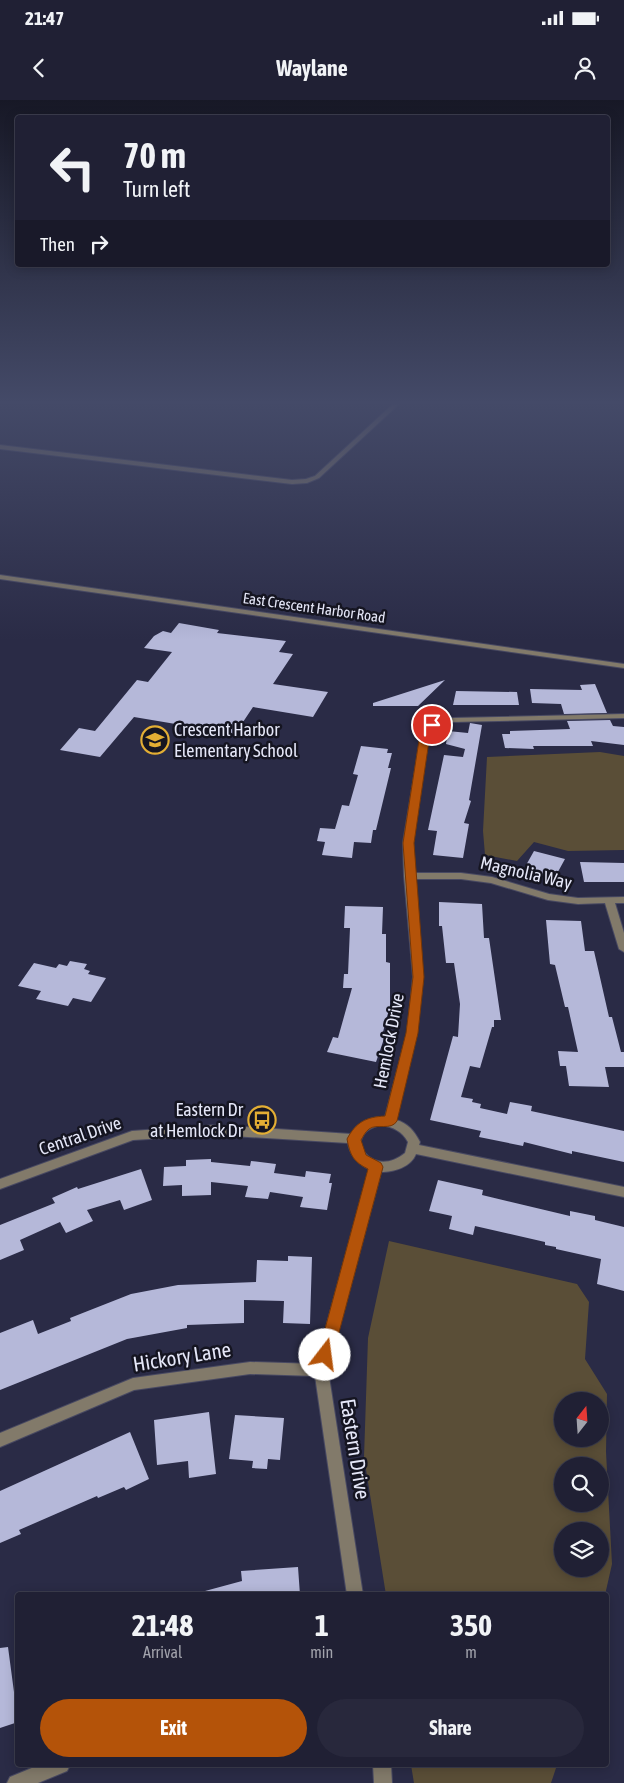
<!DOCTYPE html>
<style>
:root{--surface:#202034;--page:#28283c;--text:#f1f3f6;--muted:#a2a3ac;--line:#3d3e4f;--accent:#b45309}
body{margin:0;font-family:"Asap Condensed",sans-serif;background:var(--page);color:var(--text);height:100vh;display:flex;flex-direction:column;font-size:19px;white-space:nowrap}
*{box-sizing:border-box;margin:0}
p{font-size:16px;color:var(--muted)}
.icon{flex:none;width:28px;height:28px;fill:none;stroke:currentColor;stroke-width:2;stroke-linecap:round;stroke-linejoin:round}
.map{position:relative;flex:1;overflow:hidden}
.sheet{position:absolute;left:15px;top:1492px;width:594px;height:175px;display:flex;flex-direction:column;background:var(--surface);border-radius:5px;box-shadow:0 2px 12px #0003,0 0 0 1px var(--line)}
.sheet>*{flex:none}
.banner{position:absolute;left:15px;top:15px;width:595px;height:152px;border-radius:5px;box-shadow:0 2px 12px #0003,0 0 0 1px var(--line);background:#202034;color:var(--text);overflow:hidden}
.needle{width:32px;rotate:17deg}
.controls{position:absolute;left:554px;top:1292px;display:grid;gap:10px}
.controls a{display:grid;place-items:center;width:55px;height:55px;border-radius:50%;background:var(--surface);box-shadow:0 2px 12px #0003,0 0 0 1px var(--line);font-size:25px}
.pin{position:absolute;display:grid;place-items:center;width:42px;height:42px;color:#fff;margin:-21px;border:2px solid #fff;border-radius:50%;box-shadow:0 1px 5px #0007}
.me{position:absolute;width:55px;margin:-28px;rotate:15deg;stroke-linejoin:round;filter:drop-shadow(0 0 4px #0008)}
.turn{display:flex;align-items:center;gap:18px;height:105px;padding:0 25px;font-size:22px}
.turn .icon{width:65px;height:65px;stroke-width:2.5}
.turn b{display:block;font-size:35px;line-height:42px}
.then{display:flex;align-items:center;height:48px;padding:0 25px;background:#0003;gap:10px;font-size:19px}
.eta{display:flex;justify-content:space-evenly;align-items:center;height:85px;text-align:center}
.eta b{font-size:30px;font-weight:700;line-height:35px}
.action{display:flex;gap:10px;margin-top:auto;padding:10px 25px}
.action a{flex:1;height:58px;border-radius:30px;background:var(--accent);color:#fff;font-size:20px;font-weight:700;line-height:58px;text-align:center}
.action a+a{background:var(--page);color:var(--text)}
.status{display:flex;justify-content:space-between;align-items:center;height:35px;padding:0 25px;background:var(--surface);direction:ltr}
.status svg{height:14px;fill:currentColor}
header{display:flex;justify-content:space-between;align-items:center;height:65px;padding:0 25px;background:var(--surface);font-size:22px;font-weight:700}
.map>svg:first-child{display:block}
</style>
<div class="status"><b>21:47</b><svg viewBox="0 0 49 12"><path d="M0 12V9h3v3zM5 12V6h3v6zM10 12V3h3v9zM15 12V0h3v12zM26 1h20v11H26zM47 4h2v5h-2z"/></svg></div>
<header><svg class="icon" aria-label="back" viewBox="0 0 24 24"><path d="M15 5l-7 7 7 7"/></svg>Waylane<svg class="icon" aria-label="person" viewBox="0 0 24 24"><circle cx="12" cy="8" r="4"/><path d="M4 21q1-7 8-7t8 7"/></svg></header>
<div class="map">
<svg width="624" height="1683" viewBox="0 0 624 1683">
<rect width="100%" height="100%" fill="#2a2b46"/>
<path fill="#5a4e37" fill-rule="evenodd" d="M600 652 624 656V750L568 751 534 742 517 761 485 755 483 731 487 657Z
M389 1141 577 1184 589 1202 585 1259 607 1294 606 1352 612 1464 605 1495H386L364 1357 368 1238ZM600 1301V1339H562V1301ZM562 1366H600V1404H562ZM600 1431V1469H562V1431Z
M411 1665H557L551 1683H414Z"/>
<path fill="#b5b8d9" d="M179 523 219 530 217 533 286 541 279 552 293 554 273 584 328 592 313 617 253 607 235 634 134 617 100 657 60 650 79 628 95 631 137 580 148 582 172 552 144 548 154 536 163 531 171 533Z
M445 580 418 606H373V603Z
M595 584 607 613 564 614 561 604 532 603 530 589 582 590 580 585Z
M456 591 517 592 519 605H453Z
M610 620 613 626 624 627V645L591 641 593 646H533L534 649 505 648 502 634H510V631L570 629 567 621Z
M470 623 482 625 469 700 471 701 464 723 469 724 463 758 433 755 437 731 428 730 444 655 463 657 465 649 446 644 448 631 468 633Z
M361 646 388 649 387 653H392L388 668H391L376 730H373L371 743 354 742 352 758 322 755 325 742 317 741 320 728 335 729 342 705 349 706 358 675 353 674Z
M534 751 565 759 554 779 531 772 532 769 525 767Z
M580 762 624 763V782H584Z
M439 802 482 804 484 838H489L501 920H494V927H492L480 968 470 966 461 997 473 999 472 1002 481 1004 480 1008 507 1014 510 1002 532 1006 531 1011 624 1031V1062L572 1051V1054L524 1042 523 1046 479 1037 481 1031 430 1020 453 936 458 937 460 904 454 863H446L442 826H439Z
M345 806 383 807 382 834H386V862L390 863V906L383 932 386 933 376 962 327 952 333 937 338 938 352 888H343L344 874H348L350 828H344Z
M546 820 581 821 585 851H594L609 917H612L621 952H624V967H605L609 987 569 986 566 966H560L558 951 578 952 568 907H565L555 865 550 864Z
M70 861 87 864 84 869 90 871 88 874 106 878 91 902 73 898 68 906 36 899 41 891 18 886 34 863 56 868 59 864 67 866Z
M211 1059V1062L250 1066 251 1061 276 1064 274 1073 305 1077 306 1071 331 1074 329 1083H332L327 1110 300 1107 303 1097 270 1092 268 1099 245 1097 248 1086 211 1082V1095L182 1096V1085L163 1086 164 1067 186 1066V1060Z
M141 1069 152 1100 124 1110 120 1100 87 1110 93 1121 66 1133 60 1122 20 1140 24 1150 0 1160V1125L55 1103 52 1098 77 1087 78 1089Z
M438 1080 483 1090 482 1095 570 1116V1111L595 1116V1120L624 1127V1191L597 1184 601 1159 556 1149V1147L545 1145V1142L475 1126 473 1135 449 1129 452 1116 429 1111Z
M288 1156 312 1157 310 1224 283 1223 284 1201 244 1200V1223L187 1225V1228L127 1239 0 1290V1233L33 1220 38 1234 71 1221 70 1218 131 1194 178 1185 256 1182 257 1160 288 1161Z
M209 1312 216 1374 189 1378 188 1361 157 1365 154 1320Z
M235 1315 284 1318 280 1360 268 1359 267 1369 252 1368 253 1361 229 1359Z
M130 1332 149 1379 126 1390 124 1387 98 1398 97 1396 19 1430 21 1434 0 1443V1391Z
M298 1467 300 1495H205V1491L242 1481 241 1471Z
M8 1547 18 1622 0 1628V1548Z"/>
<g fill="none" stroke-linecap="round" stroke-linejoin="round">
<g stroke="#484962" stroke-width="2">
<path id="minor" d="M392 305H398L319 378 307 383 292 384 0 349V345L292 380 306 379 315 376Z
M624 614V618L452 622 435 627 429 634 413 743 414 773H461L492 777 549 794 578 798 624 797V803H615L624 833V852L619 849 605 803 578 804 548 800 491 783 461 779H414L423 877 417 933 396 1020C408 1023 414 1031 420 1042L419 1045 624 1087V1097L416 1054C411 1067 394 1072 381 1072L328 1270 363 1495H347L315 1276 250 1274 134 1290 0 1347V1333L133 1278 250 1262 316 1264 369 1069C359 1064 350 1055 348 1043L215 1035 133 1040 0 1089V1079L132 1031 215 1025 351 1034C358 1022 371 1016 385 1017L407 933 413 877 404 776 403 743 421 634 429 623 452 618ZM381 1025C393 1027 402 1031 408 1042L405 1053C389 1066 370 1065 360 1046 361 1033 368 1028 381 1025Z
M39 1665H70L67 1671 38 1683H7L10 1677Z
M373 1665H391L392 1683H374Z"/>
</g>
<g stroke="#484962" stroke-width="2">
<path id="tertiary" d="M0 475 624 564V568L0 479Z"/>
</g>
<use href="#minor" fill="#827a6a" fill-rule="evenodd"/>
<use href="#tertiary" fill="#827a6a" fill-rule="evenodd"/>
</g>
<linearGradient id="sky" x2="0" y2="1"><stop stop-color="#171826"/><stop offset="0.56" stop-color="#444a68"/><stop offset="1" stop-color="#444a68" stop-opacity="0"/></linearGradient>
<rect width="624" height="540" fill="url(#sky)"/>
<path fill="#b45309" stroke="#753606" d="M429 623 437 625 430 634 414 743 424 877 418 933 397 1021C391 1031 377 1023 369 1029 365 1032 363 1037 361 1040L366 1055 381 1063 383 1067 333 1255 331 1260 325 1262 320 1260 318 1255 368 1069C354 1062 350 1056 347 1039 356 1022 366 1017 385 1016L406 933 413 877 403 743 420 634Z"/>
<defs>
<g id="school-ring" transform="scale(1.4375)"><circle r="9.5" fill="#151521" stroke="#e3ae34" stroke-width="1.5"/><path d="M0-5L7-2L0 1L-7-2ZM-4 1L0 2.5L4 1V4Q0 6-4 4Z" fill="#e3ae34"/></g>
<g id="bus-ring" transform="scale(1.4375)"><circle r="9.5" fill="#151521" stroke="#e3ae34" stroke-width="1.5"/><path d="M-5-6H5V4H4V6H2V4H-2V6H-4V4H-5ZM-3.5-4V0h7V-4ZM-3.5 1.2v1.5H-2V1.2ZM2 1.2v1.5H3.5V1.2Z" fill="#e3ae34"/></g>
</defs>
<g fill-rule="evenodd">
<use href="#school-ring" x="155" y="640"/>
<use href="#bus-ring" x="262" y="1020"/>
</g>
<g text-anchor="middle" stroke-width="5" stroke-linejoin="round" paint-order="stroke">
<g font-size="15" fill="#e5e7f8" stroke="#151521">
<text transform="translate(314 508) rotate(8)" y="5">East Crescent Harbor Road</text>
</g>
<g font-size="18" fill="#e5e7f8" stroke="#151521" text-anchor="start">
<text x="174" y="636">Crescent Harbor<tspan x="174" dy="21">Elementary School</tspan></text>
<text x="243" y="1016" text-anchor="end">Eastern Dr<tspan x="243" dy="21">at Hemlock Dr</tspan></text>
</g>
<g font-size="18" fill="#e5e7f8" stroke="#151521">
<text transform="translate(526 773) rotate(13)" y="6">Magnolia Way</text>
<text transform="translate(389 941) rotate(-79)" y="6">Hemlock Drive</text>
<text transform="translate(80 1036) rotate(-19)" y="6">Central Drive</text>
</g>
<g font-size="21" fill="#e5e7f8" stroke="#151521">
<text transform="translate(182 1257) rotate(-9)" y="7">Hickory Lane</text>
<text transform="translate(355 1349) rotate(81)" y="7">Eastern Drive</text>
</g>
</g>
</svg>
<div class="controls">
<a><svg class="needle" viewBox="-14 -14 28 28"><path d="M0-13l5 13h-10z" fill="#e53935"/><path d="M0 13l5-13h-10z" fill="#a2a3ac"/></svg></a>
<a><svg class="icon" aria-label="search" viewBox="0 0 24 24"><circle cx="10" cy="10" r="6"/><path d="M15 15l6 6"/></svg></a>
<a><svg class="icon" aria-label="layers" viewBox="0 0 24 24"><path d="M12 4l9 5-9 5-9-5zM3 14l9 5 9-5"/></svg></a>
</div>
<div class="pin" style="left:432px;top:625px;background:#d93025"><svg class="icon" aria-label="arrive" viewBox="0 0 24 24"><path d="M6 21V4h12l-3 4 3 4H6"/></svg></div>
<svg class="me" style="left:325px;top:1255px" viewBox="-20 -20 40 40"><circle r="19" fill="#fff"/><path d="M0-13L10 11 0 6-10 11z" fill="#b45309"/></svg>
<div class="banner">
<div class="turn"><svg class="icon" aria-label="left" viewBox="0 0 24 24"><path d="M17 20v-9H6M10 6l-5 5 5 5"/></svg><div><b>70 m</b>Turn left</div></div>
<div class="then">Then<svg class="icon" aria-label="right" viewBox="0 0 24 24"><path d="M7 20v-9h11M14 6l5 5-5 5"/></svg></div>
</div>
<section class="sheet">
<div class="eta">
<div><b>21:48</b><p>Arrival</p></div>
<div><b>1</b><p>min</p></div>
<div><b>350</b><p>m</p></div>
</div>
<div class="action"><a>Exit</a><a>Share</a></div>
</section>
</div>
